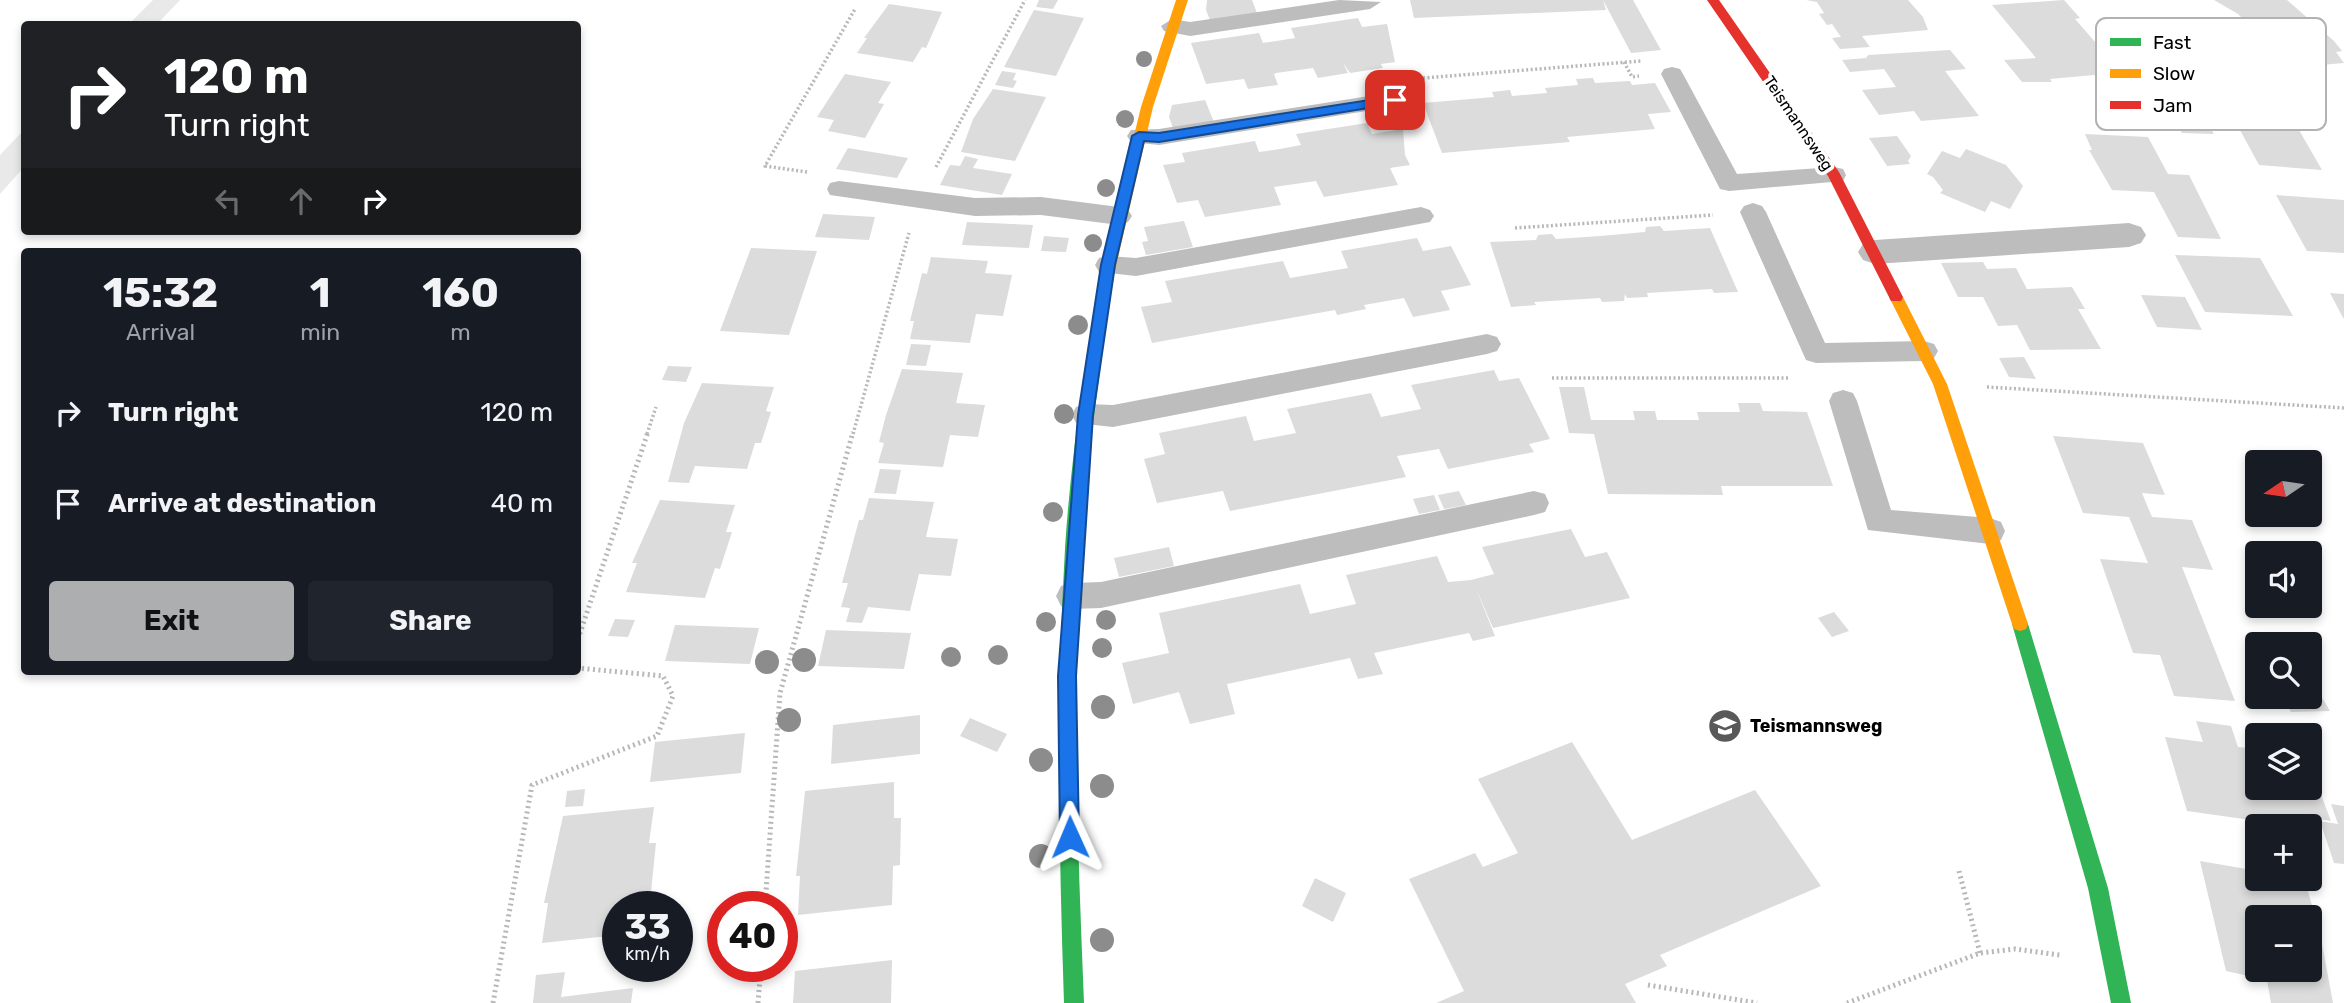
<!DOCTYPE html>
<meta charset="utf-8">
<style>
:root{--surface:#171b24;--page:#20242c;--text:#f1f3f6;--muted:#9ea1a6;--accent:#adaeaf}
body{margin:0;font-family:Rubik,sans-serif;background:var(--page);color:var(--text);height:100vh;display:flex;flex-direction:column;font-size:26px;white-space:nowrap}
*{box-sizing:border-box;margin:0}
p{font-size:23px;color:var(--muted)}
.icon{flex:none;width:38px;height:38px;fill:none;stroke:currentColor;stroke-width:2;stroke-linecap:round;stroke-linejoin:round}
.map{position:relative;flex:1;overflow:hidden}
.side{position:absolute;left:21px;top:248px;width:560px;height:427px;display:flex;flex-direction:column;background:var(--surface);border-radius:7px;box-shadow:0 4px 10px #0003}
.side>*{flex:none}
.top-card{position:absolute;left:21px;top:21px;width:560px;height:214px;border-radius:7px;box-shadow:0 4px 10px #0003;background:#202124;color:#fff;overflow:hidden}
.needle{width:46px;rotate:257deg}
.controls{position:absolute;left:2245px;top:450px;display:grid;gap:14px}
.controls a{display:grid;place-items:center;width:77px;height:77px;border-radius:7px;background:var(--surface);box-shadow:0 4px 10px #0003;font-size:35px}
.speed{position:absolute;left:602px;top:891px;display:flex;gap:14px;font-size:35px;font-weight:700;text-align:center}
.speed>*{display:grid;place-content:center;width:91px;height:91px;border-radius:50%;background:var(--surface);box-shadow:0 4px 10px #0003;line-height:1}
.speed small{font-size:18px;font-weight:400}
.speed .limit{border:10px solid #d22;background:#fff;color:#111}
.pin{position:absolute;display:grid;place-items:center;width:60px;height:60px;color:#fff;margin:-30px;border-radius:14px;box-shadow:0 4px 10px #0006}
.me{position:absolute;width:77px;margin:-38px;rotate:359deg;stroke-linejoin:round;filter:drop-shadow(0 0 5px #0008)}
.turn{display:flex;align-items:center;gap:24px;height:147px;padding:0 28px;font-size:32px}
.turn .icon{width:91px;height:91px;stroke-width:2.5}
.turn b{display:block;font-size:49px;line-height:60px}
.lanes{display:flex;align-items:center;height:66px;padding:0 28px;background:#0003;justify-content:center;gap:35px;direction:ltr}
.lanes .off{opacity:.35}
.eta{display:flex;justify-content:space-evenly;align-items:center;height:119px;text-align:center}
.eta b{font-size:42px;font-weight:700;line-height:49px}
.cta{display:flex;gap:14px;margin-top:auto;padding:14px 28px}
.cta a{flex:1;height:80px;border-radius:7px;background:var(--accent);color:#111;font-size:28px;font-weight:700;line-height:80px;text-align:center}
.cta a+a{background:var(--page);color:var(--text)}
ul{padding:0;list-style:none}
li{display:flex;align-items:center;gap:21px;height:91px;padding:0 28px}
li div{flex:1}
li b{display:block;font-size:26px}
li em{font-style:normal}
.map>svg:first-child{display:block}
</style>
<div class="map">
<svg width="2344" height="1003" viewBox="0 0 2344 1003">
<rect width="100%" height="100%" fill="#fff"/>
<path fill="#e9e9e9" d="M153 0H180L157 24H129Z
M24 130V167L0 194V155Z"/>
<path fill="#dcdcdc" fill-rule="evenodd" d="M1039 0H1058L1053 9 1036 7Z
M1207 0H1252L1257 13 1210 20 1206 10Z
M1410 0H1603L1606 10 1414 18Z
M1603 0H1633L1661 50 1631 53Z
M1806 0H1908L1923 17 1928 30 1862 36 1870 47 1840 49 1832 38 1841 37 1832 24 1827 25 1819 14 1824 13 1817 2Z
M2064 0 2080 18 2075 19 2103 51 2162 46 2181 67 2050 79 2052 82H2022L2004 60 2036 58 1992 5Z
M2214 0H2287L2334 41 2342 51 2336 52 2344 63 2285 68 2275 57H2281L2238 14Z
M889 4 942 12 926 48 922 47 913 62 857 53 867 38H864Z
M1034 10 1084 18 1056 76 1004 67Z
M1358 18 1362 27 1387 24 1395 62 1381 64 1383 68 1350 73 1343 63 1348 73 1318 78 1313 68 1276 73 1274 74 1278 85 1248 89 1244 79 1206 84 1191 43 1259 33 1263 43 1295 38 1291 28Z
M1950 50 1966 69 1945 71 1979 116 1921 121 1914 111 1879 115 1862 90 1896 87 1884 69 1850 72 1842 60 1866 58 1868 55Z
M1002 71 1016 73 1013 80 1017 81 1013 88 995 85Z
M845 74 891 82 878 103 884 104 865 138 828 131 834 120 817 117Z
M1593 78 1595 83 1630 81 1632 85 1655 83 1671 112 1648 114 1655 129 1567 137 1570 142 1442 153 1423 103 1494 97 1492 92 1510 90 1512 96 1547 93 1545 88 1578 85 1576 79Z
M993 89 1046 97 1015 161 961 152 973 119Z
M1205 100 1214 122 1173 128 1169 117 1172 105Z
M2168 110 2200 111 2214 134 2182 133Z
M2234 119 2295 123 2322 170 2259 165Z
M1367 123 1372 134 1403 129 1405 155 1410 165 1390 168 1398 185 1324 197 1316 181 1274 187 1281 205 1205 217 1198 200 1177 203 1163 165 1185 162 1182 153 1255 141 1259 152 1280 149 1301 145 1296 134Z
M2085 134 2148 137 2168 174 2189 175 2221 239 2178 237 2154 192 2112 190 2089 150H2092Z
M1897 136 1911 156 1908 161 1910 164 1887 166 1869 138Z
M848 148 908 158 897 178 836 169Z
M1966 149 2006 165 2023 186 2010 209 1991 201 1985 212 1940 193 1943 190 1933 177 1927 174 1942 151 1960 158Z
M965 156 978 159 973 168 1012 174 1002 195 940 185 950 165 960 166Z
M2276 195 2344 200V253L2307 251Z
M823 214 875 217 869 240 815 237Z
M1184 221 1193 247 1146 255 1142 242 1148 241 1144 227Z
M967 222 1033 225 1029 248 962 245Z
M1660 226 1664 231 1710 228 1738 292 1714 293 1712 289 1647 293 1648 297 1627 298 1625 294 1624 301 1602 302 1600 298 1534 302 1536 305 1511 307 1490 242 1536 240 1538 235 1552 234 1556 239 1600 236 1645 232 1646 227Z
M1044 236 1069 238 1066 252 1041 251Z
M1417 238 1423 251 1451 246 1471 285 1441 291 1450 310 1413 317 1404 298 1364 305 1366 309 1337 315 1335 310 1152 343 1141 307 1172 302 1165 281 1283 261 1290 278 1348 268 1341 251Z
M751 248 817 251 789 335 720 331Z
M2175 255 2260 258 2293 316 2205 312Z
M931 257 988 261 985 273 1012 275 1003 316 976 314 970 343 910 339 914 321H910L922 273 927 274Z
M1983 262 1987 269 2016 268 2027 289 2072 287 2085 309H2078L2101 349 2030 350 2017 325 1998 326 1983 297H1958L1941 263Z
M2330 293 2344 294V319L2341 314Z
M2141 295 2185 297 2202 330 2157 327Z
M911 344 931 345 926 366 906 365Z
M2024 357 2036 379 2009 377 1999 358Z
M668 366 692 367 686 382 662 380Z
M902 369 963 373 956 403 985 405 978 437 950 435 943 467 878 463 884 443 879 442 886 415Z
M1494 370 1499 381 1519 378 1550 439 1529 444 1534 452 1448 469 1439 449 1397 456 1406 477 1230 511 1223 491 1157 503 1144 459 1165 454 1159 433 1246 416 1254 441 1296 433 1287 409 1371 393 1381 417 1421 409 1411 385Z
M702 383 774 387 766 411 771 412 761 443H755L747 469 695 466 689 483 668 482 684 423Z
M1559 387H1584L1591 420H1635L1633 411H1655L1657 420H1699L1697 412H1740L1738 403H1760L1763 411 1807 412 1833 486H1721L1723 495 1608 494 1594 434 1569 433Z
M2053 436 2143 443 2165 495 2142 493 2152 517 2192 520 2213 570 2182 567 2235 701 2174 696 2160 655 2133 653 2100 559 2148 563 2129 517 2083 513Z
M880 469 901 470 896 494 874 493Z
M1459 491 1466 505 1444 509 1438 495Z
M1434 495 1440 510 1419 514 1413 499Z
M869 498 934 502 926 537 958 539 951 576 919 574 910 611 868 607 862 623 846 622 850 608 841 607 848 583H842L859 520H863Z
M660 500 735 505 726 532H732L720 569 715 568 705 598 626 592 637 563H632Z
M1571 529 1585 557 1607 552 1630 598 1493 628 1475 586 1495 636 1473 641 1469 633 1374 653 1383 674 1358 679 1350 658 1227 684 1235 714 1190 724 1179 692 1133 704 1122 663 1169 653 1159 613 1300 584 1310 614 1356 604 1346 575 1437 556 1448 582 1471 580 1494 574 1482 547Z
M1169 547 1174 566 1119 577 1114 558Z
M1834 612 1849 631 1832 637 1818 618Z
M615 619 635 620 628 637 608 636Z
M675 625 759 628 750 664 665 661Z
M826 630 911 633 904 669 818 666Z
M2310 677 2330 711 2291 712 2282 696H2310Z
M920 715V754L831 764 833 725Z
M970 718 1007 734 997 752 960 736Z
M2196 721 2231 726 2238 747 2258 749V788H2310V766L2331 821 2305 817 2308 826H2293L2187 811 2165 737 2203 742Z
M745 733 741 773 650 782 655 742Z
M1572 742 1632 840 1755 790 1821 886 1660 955 1667 966 1625 984 1636 1003H1436L1464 991 1409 879 1475 853 1483 867 1518 853 1478 779Z
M894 782V818H901L900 865 893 866 892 905 798 915 800 876H796L805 791Z
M585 789 583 806 565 807 567 791Z
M2331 804 2344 806V864L2334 863 2320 821 2338 824Z
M654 807 649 843H656L651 892H643L642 906H618V935L542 943 548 903H544L563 816Z
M2200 861 2258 871V878L2305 881 2320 933 2333 1003H2271L2267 980 2226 971ZM2258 917H2310V970H2258Z
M1315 878 1346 893 1333 922 1302 906Z
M892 960 891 1003H793L795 971Z
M565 972 561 997 633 988 631 1003H533L536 975Z"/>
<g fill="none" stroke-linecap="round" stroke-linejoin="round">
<path stroke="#b8b8b8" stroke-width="3.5" stroke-dasharray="2 2.5" stroke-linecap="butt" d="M1624 62 1632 77 1639 76
M1423 78 1641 61
M936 167 1025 0
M807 172 765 166 855 9
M1515 228 1713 215
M1552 378H1789
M1987 387 2344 408
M647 434 656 407
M853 434 909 233"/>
<path stroke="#b8b8b8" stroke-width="5" stroke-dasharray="2 3.5" stroke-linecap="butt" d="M578 639 648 432
M1959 871 1980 953
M765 906 780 693 853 432
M1648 985 1757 1003
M493 1003 532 785 657 736 673 696 663 676 578 668
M758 1003 761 966
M1847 1003 1980 953 2015 949 2060 955"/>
<path fill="#bdbdbd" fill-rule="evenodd" d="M1339 0 1381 2 1370 9 1190 36 1164 31 1161 26 1172 19 1190 22Z
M1672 67 1680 69 1683 74 1737 174 1834 167 1843 169 1846 175 1843 181 1729 191 1720 189 1661 74 1664 69Z
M1395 92 1403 95 1407 100 1403 105 1159 145 1131 142 1127 136 1131 130 1159 129Z
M839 181 975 198 1041 197 1119 207 1128 210 1132 216 1128 222 1119 225 1041 215 975 216 830 195 827 189 830 183Z
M1753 203 1762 206 1766 212 1825 343 1924 341 1934 344 1938 351 1934 358 1924 361 1816 363 1806 360 1740 212 1744 206Z
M1421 207 1430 210 1434 216 1430 222 1136 276 1099 272 1095 265 1099 258 1108 256 1136 258Z
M1487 334 1497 337 1501 344 1497 351 1487 354 1113 427 1076 423 1072 415 1076 407 1086 404 1113 405Z
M1843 390 1853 393 1857 401 1891 510 1990 518 2001 522 2005 531 2001 540 1990 544 1868 530 1829 401 1833 393Z
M1534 491 1545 494 1549 503 1545 512 1534 515 1101 608 1072 609 1061 606 1056 596 1061 586 1072 583 1101 582Z"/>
<path fill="#bdbdbd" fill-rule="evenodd" d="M2129 223 2141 227 2146 235 2141 243 2129 247 1875 264 1863 260 1858 252 1863 244 1875 240Z"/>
<path fill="#30b455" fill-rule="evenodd" d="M1107 270 1114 275C1100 364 1088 453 1082 543 1071 696 1078 850 1084 1003H1064C1059 851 1056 700 1065 548 1071 456 1085 365 1100 275Z
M2020 617 2026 619 2028 624 2108 888 2131 1003H2111L2088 888 2012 624 2014 619Z"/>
<path fill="#ff9f0a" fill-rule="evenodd" d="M1176 0H1188L1153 107 1114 275 1107 280 1100 275 1141 107Z
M1896 292 1903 297 1947 384 2028 624 2026 629 2020 631 2014 629 2012 624 1933 384 1889 297Z"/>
<path fill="#e5322d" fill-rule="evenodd" d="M1707 0H1719L1839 172 1903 297 1901 301H1891L1828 176Z"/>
</g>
<g fill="#8c8c8c">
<circle cx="1144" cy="59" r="8"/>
<circle cx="1125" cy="119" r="9"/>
<circle cx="1106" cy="188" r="9"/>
<circle cx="1093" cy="243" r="9"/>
<circle cx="1078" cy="325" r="10"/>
<circle cx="1064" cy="414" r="10"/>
<circle cx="1053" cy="512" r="10"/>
<circle cx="1106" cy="620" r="10"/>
<circle cx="1046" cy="622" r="10"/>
<circle cx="1102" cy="648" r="10"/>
<circle cx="998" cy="655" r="10"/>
<circle cx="951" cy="657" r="10"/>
<circle cx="804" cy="660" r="12"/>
<circle cx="767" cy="662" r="12"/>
<circle cx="1103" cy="707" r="12"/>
<circle cx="789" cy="720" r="12"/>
<circle cx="1041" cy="760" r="12"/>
<circle cx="1102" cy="786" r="12"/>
<circle cx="1041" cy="856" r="12"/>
<circle cx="1102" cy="940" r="12"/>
</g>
<path fill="#1a73e8" stroke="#114b97" stroke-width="2" d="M1395 96 1401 100 1399 103 1159 142 1144 141 1115 265 1093 415 1076 676 1079 837 1076 844 1070 846 1063 844 1060 837 1058 676 1078 415 1101 265 1132 136 1139 132 1159 133Z"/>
<defs>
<g id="school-disc" transform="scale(1.75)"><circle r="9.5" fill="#595959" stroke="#fff"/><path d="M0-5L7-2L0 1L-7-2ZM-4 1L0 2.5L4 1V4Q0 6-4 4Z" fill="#fff"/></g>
</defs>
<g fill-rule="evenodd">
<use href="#school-disc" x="1725" y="726"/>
</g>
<g text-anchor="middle" stroke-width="7" stroke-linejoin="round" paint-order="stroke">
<g font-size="16" fill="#000" stroke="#fff">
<text transform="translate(1799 123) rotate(56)" y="6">Teismannsweg</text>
</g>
<g font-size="18" font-weight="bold" fill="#000" stroke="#fff" text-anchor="start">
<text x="1750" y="732">Teismannsweg</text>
</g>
</g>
<rect x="2096" y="18" width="230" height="112" rx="10" fill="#fff" stroke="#b2b2b2" stroke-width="2"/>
<rect x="2110" y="38" width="31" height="8" fill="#30b455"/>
<rect x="2110" y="69" width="31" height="9" fill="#ff9f0a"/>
<rect x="2110" y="101" width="31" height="8" fill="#e5322d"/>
<g font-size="19" fill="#000">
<text x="2153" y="49">Fast</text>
<text x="2153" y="80">Slow</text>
<text x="2153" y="112">Jam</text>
</g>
</svg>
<div class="controls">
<a><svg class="needle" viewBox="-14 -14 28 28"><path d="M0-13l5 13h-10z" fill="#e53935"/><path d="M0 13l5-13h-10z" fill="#9ea1a6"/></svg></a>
<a><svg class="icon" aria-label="sound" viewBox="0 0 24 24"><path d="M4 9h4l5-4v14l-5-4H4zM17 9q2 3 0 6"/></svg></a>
<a><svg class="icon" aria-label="search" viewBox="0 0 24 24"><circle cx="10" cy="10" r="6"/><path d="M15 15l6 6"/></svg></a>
<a><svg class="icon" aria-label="layers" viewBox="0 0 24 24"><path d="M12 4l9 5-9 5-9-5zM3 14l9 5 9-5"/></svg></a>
<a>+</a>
<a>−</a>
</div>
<div class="speed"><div>33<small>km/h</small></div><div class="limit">40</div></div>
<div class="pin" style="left:1395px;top:100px;background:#d93025"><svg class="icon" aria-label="arrive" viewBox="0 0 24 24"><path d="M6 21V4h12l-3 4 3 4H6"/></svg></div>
<svg class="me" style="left:1070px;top:837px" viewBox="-20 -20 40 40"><path d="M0-17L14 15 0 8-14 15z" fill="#1a73e8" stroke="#fff" stroke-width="4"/></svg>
<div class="top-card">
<div class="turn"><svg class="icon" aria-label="right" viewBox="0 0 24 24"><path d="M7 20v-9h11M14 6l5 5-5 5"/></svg><div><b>120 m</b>Turn right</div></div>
<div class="lanes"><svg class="icon off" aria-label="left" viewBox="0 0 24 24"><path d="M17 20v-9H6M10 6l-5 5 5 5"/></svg><svg class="icon off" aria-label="ahead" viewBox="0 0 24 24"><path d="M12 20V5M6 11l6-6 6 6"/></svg><svg class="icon" aria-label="right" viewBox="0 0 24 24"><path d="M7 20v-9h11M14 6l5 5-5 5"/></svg></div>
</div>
<section class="side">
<div class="eta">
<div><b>15:32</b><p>Arrival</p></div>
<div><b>1</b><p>min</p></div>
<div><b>160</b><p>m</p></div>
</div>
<ul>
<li><svg class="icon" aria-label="right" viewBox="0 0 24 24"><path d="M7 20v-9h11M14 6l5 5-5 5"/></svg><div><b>Turn right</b></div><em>120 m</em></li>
<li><svg class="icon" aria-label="arrive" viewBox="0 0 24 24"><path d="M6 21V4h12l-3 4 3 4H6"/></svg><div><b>Arrive at destination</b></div><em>40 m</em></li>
</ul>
<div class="cta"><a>Exit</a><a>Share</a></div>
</section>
</div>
